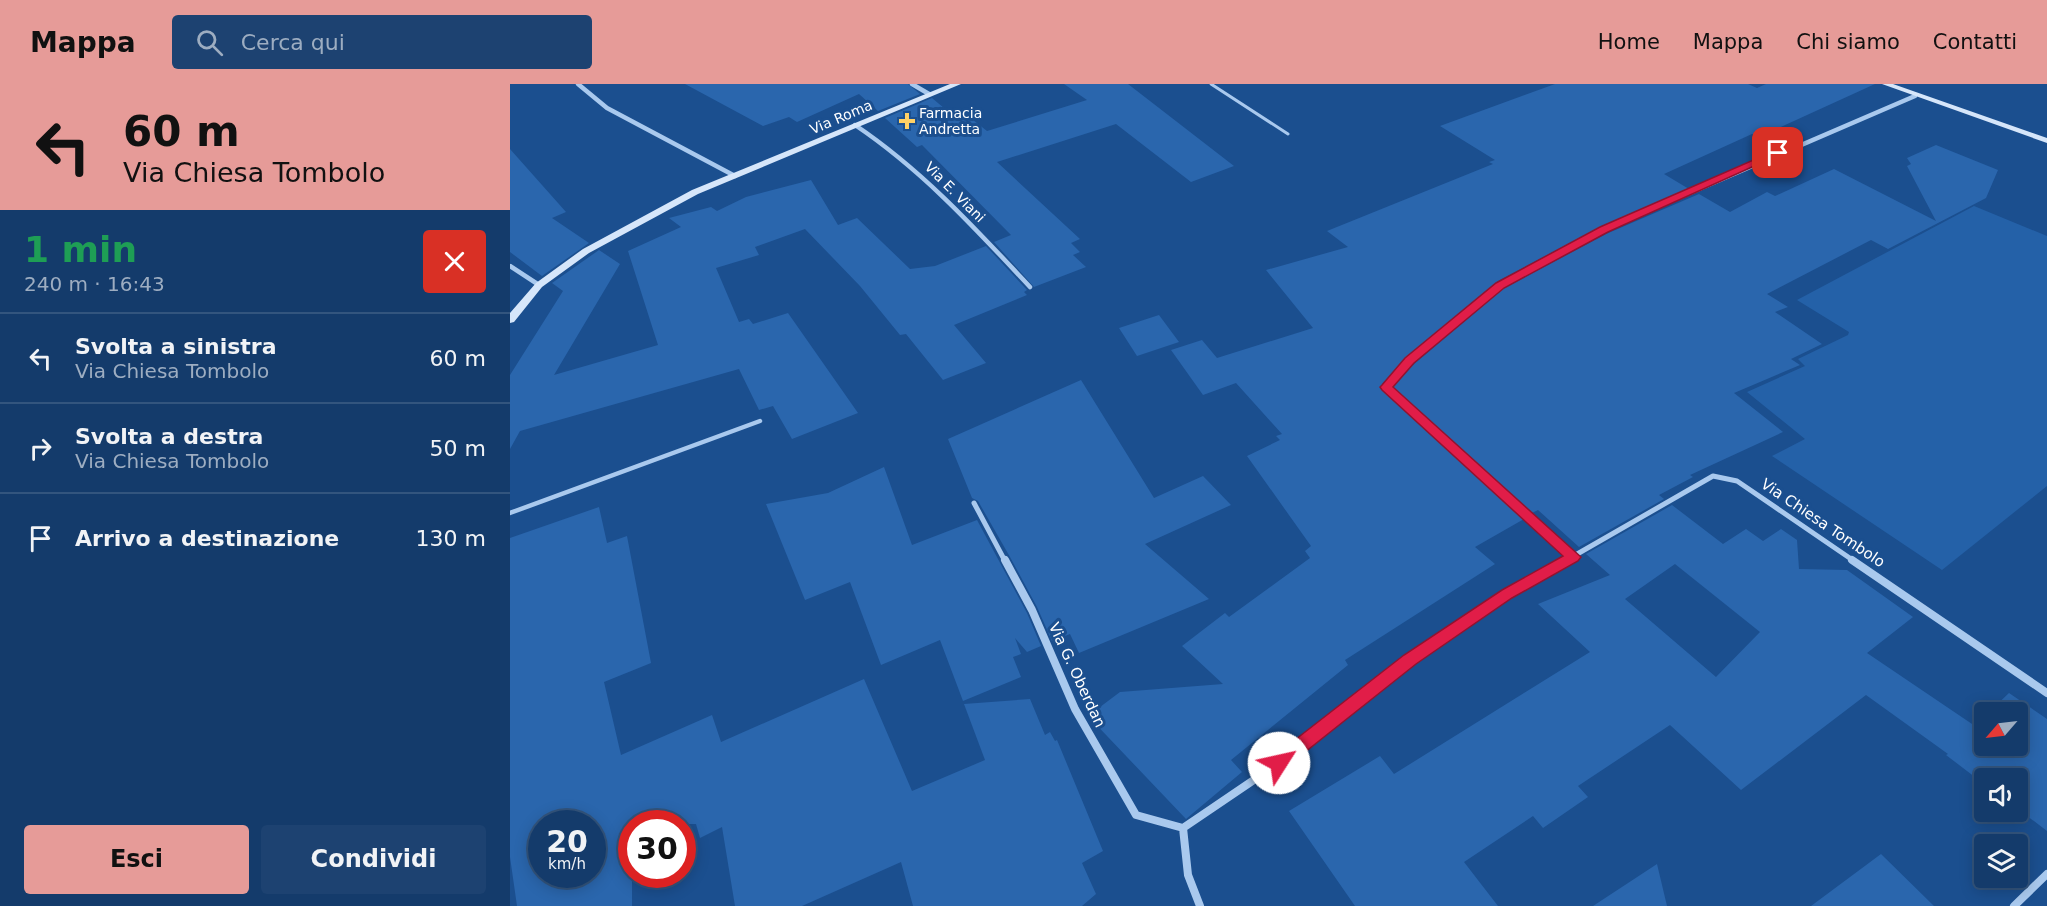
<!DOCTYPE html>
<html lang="it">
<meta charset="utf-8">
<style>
:root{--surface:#143b6b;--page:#1d4271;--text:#f1f3f6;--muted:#9dadc1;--line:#33557e;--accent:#e69b98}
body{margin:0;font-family:"DejaVu Sans",sans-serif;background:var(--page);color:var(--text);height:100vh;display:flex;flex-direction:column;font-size:22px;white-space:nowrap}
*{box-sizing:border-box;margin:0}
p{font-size:20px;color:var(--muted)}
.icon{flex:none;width:33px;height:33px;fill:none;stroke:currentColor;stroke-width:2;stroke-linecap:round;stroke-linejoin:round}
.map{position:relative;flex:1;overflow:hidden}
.sheet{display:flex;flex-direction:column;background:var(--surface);width:510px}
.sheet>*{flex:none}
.hud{background:#e69b98;color:#111;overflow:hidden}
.needle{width:39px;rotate:242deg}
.fabs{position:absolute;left:1464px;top:618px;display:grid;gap:12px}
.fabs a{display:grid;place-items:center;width:54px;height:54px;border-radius:6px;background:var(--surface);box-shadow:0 3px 15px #0003,0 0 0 2px var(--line);font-size:30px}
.speed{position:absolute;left:18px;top:726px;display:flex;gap:12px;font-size:30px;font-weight:700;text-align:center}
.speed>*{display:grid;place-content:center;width:78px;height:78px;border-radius:50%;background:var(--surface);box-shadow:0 3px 15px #0003,0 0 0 2px var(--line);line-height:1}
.speed small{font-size:15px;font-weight:400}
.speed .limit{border:9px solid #d22;background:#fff;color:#111}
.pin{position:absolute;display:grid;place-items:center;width:51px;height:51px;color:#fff;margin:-26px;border-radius:12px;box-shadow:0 3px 9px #0006}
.me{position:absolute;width:66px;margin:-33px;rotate:55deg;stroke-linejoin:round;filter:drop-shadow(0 0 4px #0008)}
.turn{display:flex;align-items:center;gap:21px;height:126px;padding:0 24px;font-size:27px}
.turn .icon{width:78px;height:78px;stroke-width:2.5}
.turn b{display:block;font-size:42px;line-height:51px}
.round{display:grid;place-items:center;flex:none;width:63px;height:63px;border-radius:6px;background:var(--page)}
.headline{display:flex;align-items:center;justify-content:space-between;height:102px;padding:0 24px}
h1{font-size:36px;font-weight:800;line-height:45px;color:#1e9e55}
.cta{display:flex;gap:12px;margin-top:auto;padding:12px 24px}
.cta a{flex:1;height:69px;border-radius:6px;background:var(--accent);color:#111;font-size:24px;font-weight:800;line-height:69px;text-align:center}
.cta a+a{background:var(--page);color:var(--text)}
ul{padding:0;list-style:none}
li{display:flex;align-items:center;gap:18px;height:90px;padding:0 24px;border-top:2px solid var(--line)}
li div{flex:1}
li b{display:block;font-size:22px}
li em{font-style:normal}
header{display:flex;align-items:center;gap:36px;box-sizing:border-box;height:84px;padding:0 30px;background:var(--accent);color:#111}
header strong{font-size:28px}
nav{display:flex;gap:33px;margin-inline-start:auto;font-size:21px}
.search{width:420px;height:54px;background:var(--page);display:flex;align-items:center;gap:15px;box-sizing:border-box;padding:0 21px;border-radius:6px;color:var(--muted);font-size:22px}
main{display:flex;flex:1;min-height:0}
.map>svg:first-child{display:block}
</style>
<header>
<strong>Mappa</strong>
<div class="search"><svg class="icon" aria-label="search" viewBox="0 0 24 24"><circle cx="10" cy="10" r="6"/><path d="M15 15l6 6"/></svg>Cerca qui</div>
<nav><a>Home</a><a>Mappa</a><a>Chi siamo</a><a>Contatti</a></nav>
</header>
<main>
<section class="sheet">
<div class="hud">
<div class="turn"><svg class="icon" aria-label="left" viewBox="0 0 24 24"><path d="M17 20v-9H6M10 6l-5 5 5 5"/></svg><div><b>60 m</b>Via Chiesa Tombolo</div></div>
</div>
<div class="headline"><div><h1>1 min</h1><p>240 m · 16:43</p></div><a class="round" style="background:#d93025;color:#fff"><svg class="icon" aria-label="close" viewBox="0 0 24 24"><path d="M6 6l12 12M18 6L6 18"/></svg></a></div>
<ul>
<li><svg class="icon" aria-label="left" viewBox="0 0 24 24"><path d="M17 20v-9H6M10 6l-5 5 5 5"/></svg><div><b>Svolta a sinistra</b><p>Via Chiesa Tombolo</p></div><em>60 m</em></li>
<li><svg class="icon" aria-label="right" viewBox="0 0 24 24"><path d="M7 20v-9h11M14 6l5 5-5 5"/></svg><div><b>Svolta a destra</b><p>Via Chiesa Tombolo</p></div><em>50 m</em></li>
<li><svg class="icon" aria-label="arrive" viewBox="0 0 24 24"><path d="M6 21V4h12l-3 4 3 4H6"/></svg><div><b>Arrivo a destinazione</b></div><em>130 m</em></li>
</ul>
<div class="cta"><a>Esci</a><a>Condividi</a></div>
</section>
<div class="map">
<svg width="1537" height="822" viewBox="0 0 1537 822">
<rect width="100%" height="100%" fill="#1b4f8f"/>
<path fill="#2461a8" d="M1464 122 1537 152V402L1432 486 1262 372 1295 355 1237 308 1295 282 1288 275 1338 251 1339 248 1287 216Z"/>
<path fill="#2a66ad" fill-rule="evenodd" d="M175 0H398L410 10 368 27 349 10 287 38 279 33 253 42Z
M554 0H618L724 82 681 98 606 40 487 78 570 155 561 159 570 168 563 171 576 183 524 203 484 158 501 151 412 61 407 63 375 34 422 14 447 35 458 32 477 47 577 16Z
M1045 0H1238L1247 4 1256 0H1365L1249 53 1242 50 1154 90 1179 105 1092 142 988 197 896 274 872 300V306L1014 435 965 463 985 480 835 576 838 581 721 676 732 688 676 735 578 632 610 608 713 600 672 562 715 529 719 533 800 474 795 467 801 462 737 372 770 356 766 352 772 350 726 299 693 311 661 266 692 256 707 274 803 244 756 186 838 163 817 147 983 80 979 78 985 76 930 42Z
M1426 61 1488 86 1476 114 1378 165 1361 156 1257 210 1278 223 1265 228 1312 260 1281 275 1290 281 1224 309 1273 348 1180 391 1183 393 1149 411 1154 415 1069 463 1028 426 1022 429 883 303 903 281 993 205 1096 150 1189 110 1220 128 1257 108 1265 112 1324 85 1426 137 1397 82 1401 80 1397 74Z
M0 65 56 128 42 134 79 159 32 192 0 168Z
M301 96 328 141 347 134 400 185 425 182 476 162 517 206 514 208 517 211 444 241 476 279 433 296 396 250 390 251 350 202 295 145 245 163 249 171 206 184 229 238 239 235 243 240 278 229 348 329 282 355 263 322 249 326 229 285 10 347 0 365V291L53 207 42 199 89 166 110 180 44 291 148 261 118 167 171 143 159 134 201 123 207 127 236 113Z
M649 231 669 258 627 272 609 244Z
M571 296 644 414 693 392 721 421 635 460 699 515 569 569 560 550 542 557 527 523 500 473 468 417 462 414 438 355Z
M374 383 402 461 467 436 517 529 531 562 517 568 505 554 511 570 503 573 511 593 453 617 430 556 371 581 340 498 295 516 256 420 318 409Z
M1162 421 1213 460 1236 445 1253 457 1271 445 1287 456 1289 485 1337 486 1403 533 1357 569 1465 642 1474 633V662H1508V628H1479L1499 609 1537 635V747L1508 725V694H1474V700L1436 671 1438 670 1356 611 1231 706 1160 641 1068 702 1078 713 1033 744 1023 732 954 778 988 822H845L779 727 870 672 884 690 1080 568 1028 520 1100 491 1076 470ZM1165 480 1250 548 1206 593 1115 515Z
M89 423 97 459 117 452 141 579 94 598 111 671 202 631 211 658 354 595 402 707 475 676 454 620 520 615 535 651 540 648 545 657 547 656 593 767 572 779 586 810 572 822H403L391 778 292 822H225L212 743 190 754 186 740H122V822H7L0 773V454ZM32 740H82V790H32Z
M1371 770 1424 822H1301Z
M1147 780 1157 822H1083Z"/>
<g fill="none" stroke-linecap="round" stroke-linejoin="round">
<path stroke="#a9c9ee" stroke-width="3" d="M701 0 778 50"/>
<path stroke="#a9c9ee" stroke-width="4.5" d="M0 429 250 337"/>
<path stroke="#a9c9ee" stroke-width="4.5" d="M68 0 97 24 225 92
M402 0 419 10
M345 41C412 86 465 144 520 203
M0 182 29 201
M981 209 990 201 1094 146 1405 12"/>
<path stroke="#a9c9ee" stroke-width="5" d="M983 207 900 277 876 303 1063 473
M464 419 495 477
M1055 477 1203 392 1227 397 1344 477"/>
<path stroke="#a9c9ee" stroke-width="8" d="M495 476 522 526 565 625 626 731 673 744
M1342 476 1537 609
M690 822 678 791 673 744 788 666 900 575 997 510 1057 476
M1504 822 1537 790"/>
<path fill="#d6e6fa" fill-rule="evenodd" d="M440 0H451L188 110 79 169 32 203 4 238 0 239V229L26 199 73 165 182 106Z
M1372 0H1383L1537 54V59Z"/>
</g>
<path fill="#e11d48" stroke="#92132f" stroke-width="1.5" d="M1264 67 1273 69 1098 148 994 204 904 279 883 303 1071 473 1068 477 1002 514 906 580 775 684 769 686 763 684 761 679 763 673 894 571 992 506 1053 472 872 306 870 303 872 301 895 274 986 199 1090 143Z"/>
<path fill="#ffd166" stroke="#1b4f8f" stroke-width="2" d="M394 28h6v6h6v6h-6v6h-6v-6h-6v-6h6z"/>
<g text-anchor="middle" stroke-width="6" stroke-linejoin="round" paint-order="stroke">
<g font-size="14" fill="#fff" stroke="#1b4f8f" text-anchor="start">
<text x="409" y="34">Farmacia<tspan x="409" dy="16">Andretta</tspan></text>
</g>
<g font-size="14" fill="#fff" stroke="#1b4f8f">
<text transform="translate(331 33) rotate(-23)" y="5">Via Roma</text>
<text transform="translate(445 108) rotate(45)" y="5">Via E. Viani</text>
</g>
<g font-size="15" fill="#fff" stroke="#1b4f8f">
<text transform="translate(1313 439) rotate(34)" y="5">Via Chiesa Tombolo</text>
<text transform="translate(567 591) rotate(65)" y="5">Via G. Oberdan</text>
</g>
</g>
</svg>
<div class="fabs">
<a><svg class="needle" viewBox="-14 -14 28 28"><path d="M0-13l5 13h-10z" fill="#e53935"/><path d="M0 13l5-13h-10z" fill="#9dadc1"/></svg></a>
<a><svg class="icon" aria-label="sound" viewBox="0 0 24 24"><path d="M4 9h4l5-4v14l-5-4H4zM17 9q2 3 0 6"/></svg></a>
<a><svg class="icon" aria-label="layers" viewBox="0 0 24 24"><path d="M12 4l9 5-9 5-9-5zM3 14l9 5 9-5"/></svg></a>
</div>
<div class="speed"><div>20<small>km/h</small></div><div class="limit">30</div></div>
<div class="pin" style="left:1268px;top:69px;background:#d93025"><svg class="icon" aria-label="arrive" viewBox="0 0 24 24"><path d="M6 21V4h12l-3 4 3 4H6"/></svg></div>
<svg class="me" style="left:769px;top:679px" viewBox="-20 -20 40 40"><circle r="19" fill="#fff"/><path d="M0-13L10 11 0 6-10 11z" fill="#e11d48"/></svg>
</div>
</main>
